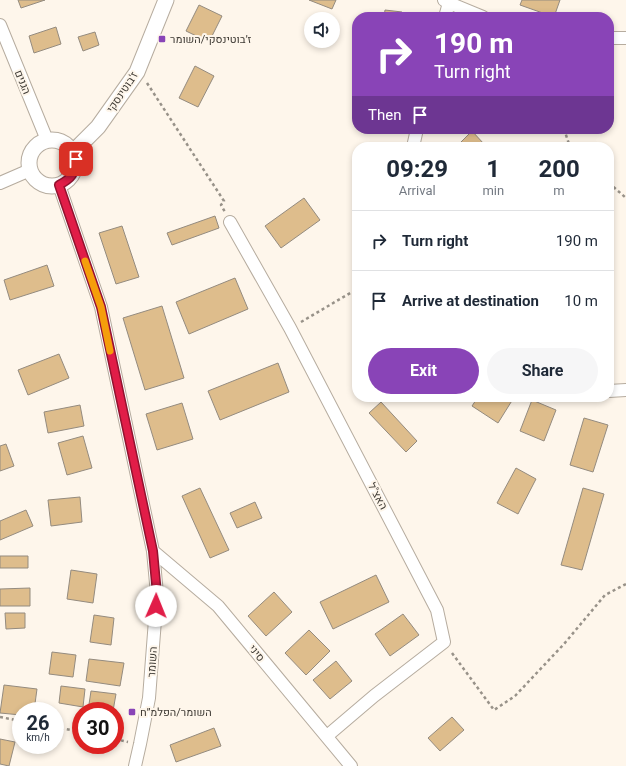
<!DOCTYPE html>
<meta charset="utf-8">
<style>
:root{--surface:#fff;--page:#f6f6f7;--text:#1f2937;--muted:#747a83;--line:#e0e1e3;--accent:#8944b7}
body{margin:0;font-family:Roboto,Heebo,sans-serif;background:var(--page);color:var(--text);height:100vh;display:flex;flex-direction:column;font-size:15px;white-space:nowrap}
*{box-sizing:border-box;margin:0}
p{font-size:13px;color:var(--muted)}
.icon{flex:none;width:22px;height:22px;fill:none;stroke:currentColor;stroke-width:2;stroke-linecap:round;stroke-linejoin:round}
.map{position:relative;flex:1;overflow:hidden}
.details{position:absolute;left:352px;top:142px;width:262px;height:260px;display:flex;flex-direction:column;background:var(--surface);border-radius:16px;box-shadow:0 2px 6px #0003}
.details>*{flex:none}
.hud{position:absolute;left:352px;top:12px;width:262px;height:122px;border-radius:16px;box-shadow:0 2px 6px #0003;background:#8944b7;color:#fff;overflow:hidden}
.tools{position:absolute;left:304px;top:12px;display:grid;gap:8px}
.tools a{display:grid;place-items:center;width:36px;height:36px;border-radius:50%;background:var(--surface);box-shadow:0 2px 6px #0003;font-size:20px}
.speed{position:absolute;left:12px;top:702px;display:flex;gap:8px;font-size:20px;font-weight:700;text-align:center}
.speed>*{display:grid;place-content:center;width:52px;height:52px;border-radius:50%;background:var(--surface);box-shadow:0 2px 6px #0003;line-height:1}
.speed small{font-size:10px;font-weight:400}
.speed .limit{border:6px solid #d22;background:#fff;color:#111}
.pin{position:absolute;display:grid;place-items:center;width:34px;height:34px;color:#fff;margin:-17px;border-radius:8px;box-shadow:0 2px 6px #0006}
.me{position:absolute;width:44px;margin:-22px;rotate:1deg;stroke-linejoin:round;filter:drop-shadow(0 0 3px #0008)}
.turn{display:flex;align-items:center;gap:14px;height:84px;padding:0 16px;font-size:18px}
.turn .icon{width:52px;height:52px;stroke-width:2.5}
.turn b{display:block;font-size:28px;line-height:34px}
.then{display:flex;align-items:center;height:38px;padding:0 16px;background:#0003;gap:8px;font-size:15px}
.eta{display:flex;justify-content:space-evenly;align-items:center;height:68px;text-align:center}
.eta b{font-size:24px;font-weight:700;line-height:28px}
.button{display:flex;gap:8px;margin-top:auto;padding:8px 16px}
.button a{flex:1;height:46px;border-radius:24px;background:var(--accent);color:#fff;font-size:16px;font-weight:700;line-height:46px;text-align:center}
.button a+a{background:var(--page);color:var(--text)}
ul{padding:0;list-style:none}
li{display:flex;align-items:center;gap:12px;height:60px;padding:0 16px;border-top:1px solid var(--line)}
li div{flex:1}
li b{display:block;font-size:15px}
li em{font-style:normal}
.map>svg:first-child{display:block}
</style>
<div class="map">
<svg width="626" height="766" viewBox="0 0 626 766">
<rect width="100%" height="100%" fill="#fef6eb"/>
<path fill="#debd8c" stroke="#948b7f" d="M18 0H45L21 8Z
M309 0H336L332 9Z
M522 0H560L554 17 520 5Z
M199 5 222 16 209 42 186 31Z
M385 10 402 12 401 17H384Z
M56 27 61 44 34 53 29 36Z
M95 32 99 45 83 51 78 37Z
M195 66 214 76 198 107 179 98Z
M472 131 484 144 481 147H458L457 146Z
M304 198 320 220 281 248 265 226Z
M215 216 219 228 172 245 167 233Z
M122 226 139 277 116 284 99 233Z
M47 265 54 286 10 300 4 280Z
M235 278 248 309 189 334 176 302Z
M162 306 184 378 145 390 123 318Z
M59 354 69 378 28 395 18 370Z
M278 363 289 392 220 420 208 391Z
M478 397H510L513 399 498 423 472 406Z
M532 400 556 410 544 441 520 431Z
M381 402 417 441 406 452 369 413Z
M182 403 193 439 157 450 146 414Z
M80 405 84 426 48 433 44 412Z
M584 418 608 425 593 472 570 465Z
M83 436 92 468 67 475 58 443Z
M6 444 14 466 0 471V446Z
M516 468 536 479 518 514 497 503Z
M200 488 229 550 210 558 182 496Z
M583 488 604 494 582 570 561 565Z
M80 497 82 522 51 526 48 500Z
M255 502 262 518 237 528 230 513Z
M26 510 33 526 0 540V521Z
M0 556H28V568H0Z
M71 570 97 574 93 603 67 599Z
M376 575 389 602 333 629 320 602Z
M30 588V606H0V589Z
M274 592 292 612 266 636 248 616Z
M5 613H25V628L6 629Z
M403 614 419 635 390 656 375 634Z
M94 615 114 618 111 645 90 642Z
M309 630 330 651 306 675 285 653Z
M52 652 76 655 73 677 49 674Z
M89 659 124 663 120 686 86 681Z
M336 661 352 681 330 699 313 680Z
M4 685 37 689 34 711H21V715L0 713Z
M61 686 85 689 83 707 59 703Z
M91 691 116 694 113 711H88Z
M452 717 464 730 440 751 428 738Z
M214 728 221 746 176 762 170 745Z
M0 739 15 742 9 766 0 764Z"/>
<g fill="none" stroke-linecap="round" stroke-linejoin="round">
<g stroke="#b6ac9f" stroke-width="14">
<path id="minor" d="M444 0 449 3 483 17
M445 17 449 3
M0 25 47 140
M609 38H626
M413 147 417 129
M0 183 30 170
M59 185 101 307 153 551 157 594 149 698 140 744 135 766
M230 222 290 328 437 610 444 642 374 696 327 736
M609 391 626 390
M153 551 218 606 351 766"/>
</g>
<g stroke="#b6ac9f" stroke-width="17">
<path id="tertiary" d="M29 163a23 23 0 1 1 46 0a23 23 0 1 1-46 0Z
M73 152 98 127 137 72 166 0"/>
</g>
<path stroke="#989289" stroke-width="2.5" stroke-dasharray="3 3" stroke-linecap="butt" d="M147 83 224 201 221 205 225 212
M564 129 570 147
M609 183 626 198
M301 322 357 289
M452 653 494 710 515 696 564 644 605 595 626 584
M0 717 21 721
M55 727 81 732
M115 739 128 742"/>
<use href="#minor" stroke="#fff" stroke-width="12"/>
<use href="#tertiary" stroke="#fff" stroke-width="15"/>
</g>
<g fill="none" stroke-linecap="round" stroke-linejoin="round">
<g stroke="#92132f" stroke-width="10">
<path id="route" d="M76 159C75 174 72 178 59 185L101 307 153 551 157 594 156 606"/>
</g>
<use href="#route" stroke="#e11d48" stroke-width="7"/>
<path stroke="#f59e0b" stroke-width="7" d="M85 261 101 307 110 351"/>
</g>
<g fill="#8944b7" stroke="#fef6eb" stroke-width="1.5">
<rect x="158" y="35" width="8" height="8" rx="2"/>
<rect x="128" y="708" width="8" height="8" rx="2"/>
</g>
<g text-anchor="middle" stroke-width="4" stroke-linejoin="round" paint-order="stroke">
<g font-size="11" fill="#3e3a34" stroke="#fef6eb" text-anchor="start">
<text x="170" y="43">ז׳בוטינסקי/השומר</text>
<text x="140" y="716">השומר/הפלמ״ח</text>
</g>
<g font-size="11" fill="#3e3a34" stroke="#fef6eb">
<text transform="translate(23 82) rotate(68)" y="4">הגנים</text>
<text transform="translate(122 92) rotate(-56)" y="4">ז'בוטינסקי</text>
<text transform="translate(378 496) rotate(62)" y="4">האצ"ל</text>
<text transform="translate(257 653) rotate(50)" y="4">סיני</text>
<text transform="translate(152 662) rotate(-86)" y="4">השומר</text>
</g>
</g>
</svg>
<div class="tools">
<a><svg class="icon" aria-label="sound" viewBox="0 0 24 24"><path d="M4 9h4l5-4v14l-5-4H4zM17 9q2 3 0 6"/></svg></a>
</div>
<div class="speed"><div>26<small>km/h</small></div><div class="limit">30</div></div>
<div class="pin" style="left:76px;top:159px;background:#d93025"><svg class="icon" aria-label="arrive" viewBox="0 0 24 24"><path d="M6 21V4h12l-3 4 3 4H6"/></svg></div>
<svg class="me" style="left:156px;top:606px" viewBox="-20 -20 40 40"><circle r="19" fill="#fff"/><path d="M0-13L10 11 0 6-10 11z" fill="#e11d48"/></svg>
<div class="hud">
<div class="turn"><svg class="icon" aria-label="right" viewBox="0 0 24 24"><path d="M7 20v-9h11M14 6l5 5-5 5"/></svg><div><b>190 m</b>Turn right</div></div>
<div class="then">Then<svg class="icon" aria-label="arrive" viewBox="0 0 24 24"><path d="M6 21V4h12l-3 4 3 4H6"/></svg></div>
</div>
<section class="details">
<div class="eta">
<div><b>09:29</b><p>Arrival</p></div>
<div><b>1</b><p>min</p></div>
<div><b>200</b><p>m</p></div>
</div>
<ul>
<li><svg class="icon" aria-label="right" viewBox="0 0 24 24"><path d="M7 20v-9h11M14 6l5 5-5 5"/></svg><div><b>Turn right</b></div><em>190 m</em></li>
<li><svg class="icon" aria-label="arrive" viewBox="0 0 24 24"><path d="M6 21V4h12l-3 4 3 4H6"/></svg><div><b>Arrive at destination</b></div><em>10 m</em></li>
</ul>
<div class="button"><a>Exit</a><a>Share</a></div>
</section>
</div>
